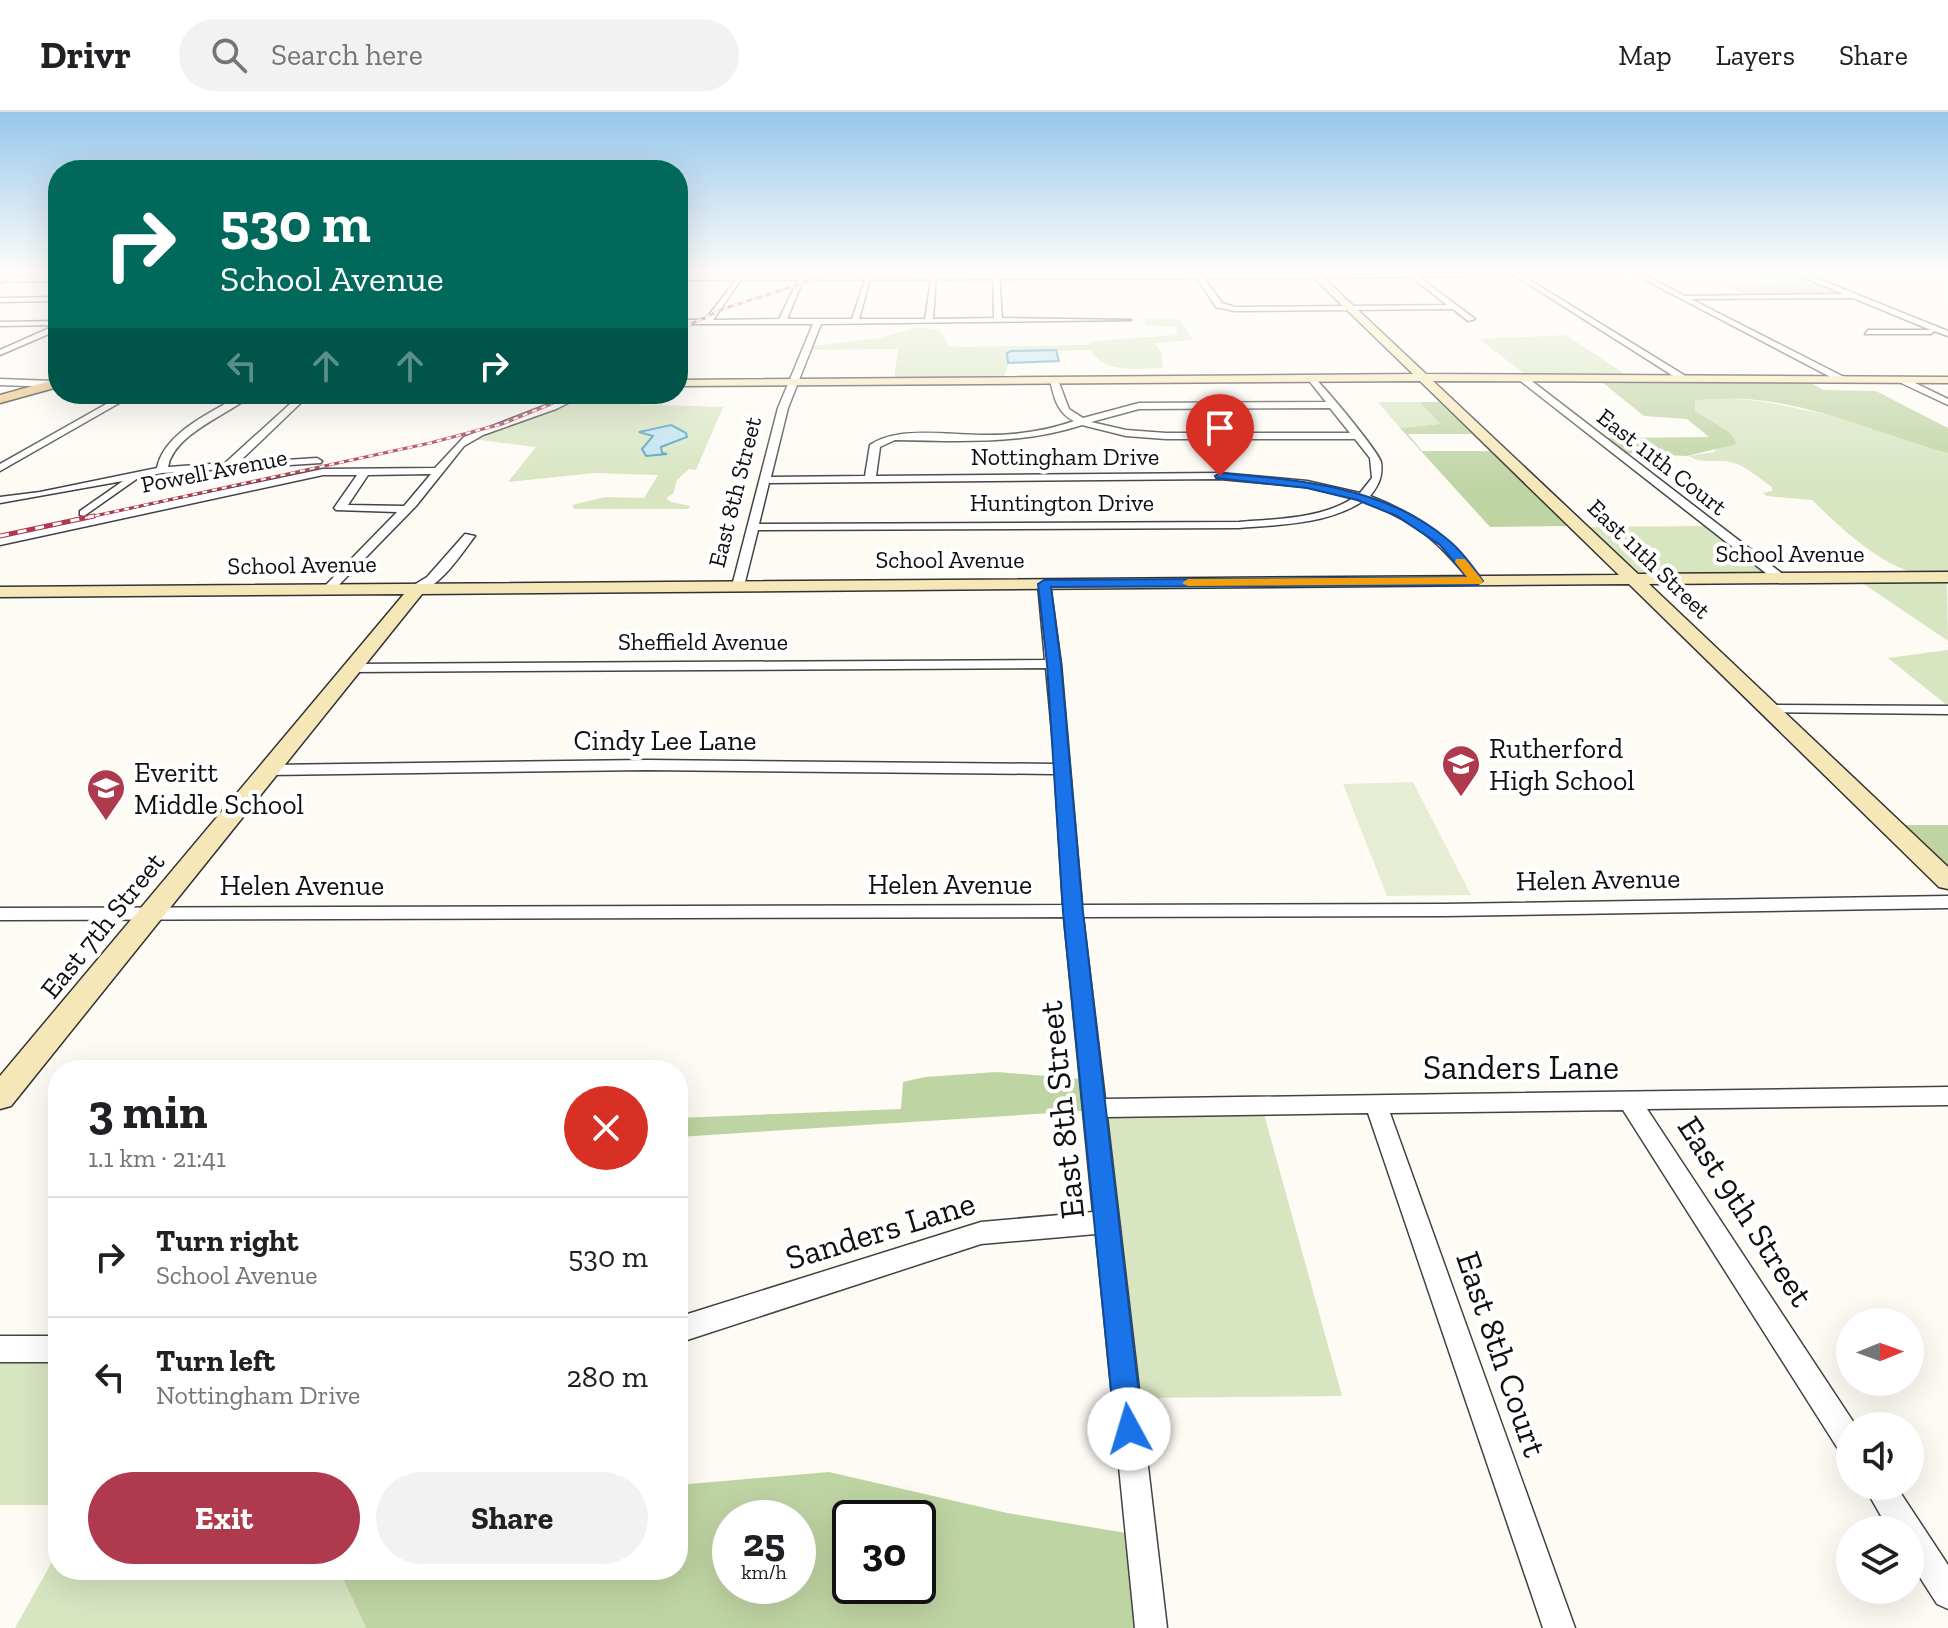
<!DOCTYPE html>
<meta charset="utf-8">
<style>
:root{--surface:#fff;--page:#f2f2f2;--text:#202124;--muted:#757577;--line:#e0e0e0;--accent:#af394d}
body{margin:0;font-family:"Zilla Slab",serif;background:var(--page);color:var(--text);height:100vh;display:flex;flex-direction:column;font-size:30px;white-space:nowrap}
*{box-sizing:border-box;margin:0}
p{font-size:26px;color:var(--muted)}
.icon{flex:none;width:44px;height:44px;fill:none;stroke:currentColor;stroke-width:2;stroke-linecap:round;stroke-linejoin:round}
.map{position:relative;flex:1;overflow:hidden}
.details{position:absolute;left:48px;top:948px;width:640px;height:520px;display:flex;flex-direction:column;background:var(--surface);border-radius:32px;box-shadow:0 8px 32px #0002}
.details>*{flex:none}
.top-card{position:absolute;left:48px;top:48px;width:640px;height:244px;border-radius:32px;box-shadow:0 8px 32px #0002;background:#00695c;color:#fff;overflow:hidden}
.needle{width:52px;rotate:89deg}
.buttons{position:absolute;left:1836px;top:1196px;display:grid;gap:16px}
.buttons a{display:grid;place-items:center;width:88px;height:88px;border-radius:50%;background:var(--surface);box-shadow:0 8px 32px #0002;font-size:40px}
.speed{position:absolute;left:712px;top:1388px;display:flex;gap:16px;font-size:40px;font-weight:700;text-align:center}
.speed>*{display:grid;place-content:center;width:104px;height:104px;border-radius:50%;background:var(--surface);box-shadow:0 8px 32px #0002;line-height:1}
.speed small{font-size:20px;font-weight:400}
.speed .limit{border:4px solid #111;border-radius:12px;background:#fff;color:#111}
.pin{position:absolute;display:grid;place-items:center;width:68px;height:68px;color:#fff;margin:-82px -34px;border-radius:50% 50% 50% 0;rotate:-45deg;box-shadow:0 0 8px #0007}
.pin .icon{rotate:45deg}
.me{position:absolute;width:88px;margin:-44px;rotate:354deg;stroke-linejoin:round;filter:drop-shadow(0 0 6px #0008)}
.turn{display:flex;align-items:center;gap:28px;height:168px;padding:0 40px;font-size:36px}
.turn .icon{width:104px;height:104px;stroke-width:2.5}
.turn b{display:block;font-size:56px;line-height:68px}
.lanes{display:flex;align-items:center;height:76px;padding:0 40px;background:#0003;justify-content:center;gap:40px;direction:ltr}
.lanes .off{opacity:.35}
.round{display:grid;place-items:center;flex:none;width:84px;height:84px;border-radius:42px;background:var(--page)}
.summary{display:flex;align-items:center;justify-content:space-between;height:136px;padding:0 40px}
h1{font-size:48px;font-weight:800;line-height:60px}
.cta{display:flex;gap:16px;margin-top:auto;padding:16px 40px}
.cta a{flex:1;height:92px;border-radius:48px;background:var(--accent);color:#fff;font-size:32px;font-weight:800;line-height:92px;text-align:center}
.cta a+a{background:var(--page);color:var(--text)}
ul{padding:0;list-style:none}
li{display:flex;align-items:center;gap:24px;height:120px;padding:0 40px;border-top:2px solid var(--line)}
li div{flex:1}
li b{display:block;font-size:30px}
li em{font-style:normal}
header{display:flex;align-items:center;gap:48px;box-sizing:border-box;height:112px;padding:0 40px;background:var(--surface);border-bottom:2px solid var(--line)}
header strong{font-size:38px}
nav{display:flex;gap:44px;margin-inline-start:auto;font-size:28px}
.search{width:560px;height:72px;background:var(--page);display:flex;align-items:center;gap:20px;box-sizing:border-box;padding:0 28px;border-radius:44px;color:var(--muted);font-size:30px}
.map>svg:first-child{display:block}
</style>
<header>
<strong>Drivr</strong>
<div class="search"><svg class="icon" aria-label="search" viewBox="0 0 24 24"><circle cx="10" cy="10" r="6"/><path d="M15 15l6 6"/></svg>Search here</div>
<nav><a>Map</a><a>Layers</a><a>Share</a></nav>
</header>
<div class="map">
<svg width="1948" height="1516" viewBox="0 0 1948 1516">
<rect width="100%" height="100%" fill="#fefbf5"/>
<path fill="#d8e5c1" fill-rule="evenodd" d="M1144 207H1180L1193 228 1154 231 1161 239 1163 256C1135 256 1108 263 1090 238L1011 239 1007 241 1008 253 1004 265 1008 267 894 268 898 237 812 238 814 234 879 226 919 215 941 219 947 232 956 235 1087 233 1093 229 1178 223 1175 215 1146 213Z
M1566 223 1628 264H1527L1479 227Z
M1721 285 1766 290 1848 307 1948 341V463C1938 463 1925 465 1916 462 1875 449 1842 417 1812 388L1767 384 1763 381 1772 379V375C1760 367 1747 355 1734 351 1719 346 1702 353 1689 344L1714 340 1729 320 1694 299V289Z
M570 290 723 295 696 358 689 357 677 368 673 382 666 386 671 390 690 394 688 397H574L572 393 605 385 644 386 658 363 595 361 508 370 536 335 472 327ZM671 313 686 321 661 335 662 341 642 337 653 324 644 322 645 317Z
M1378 290H1420L1440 312 1400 316Z
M1707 414 1771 464H1650L1633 458 1588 415Z
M1858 468H1947L1948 529Z
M1948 538V594L1888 546Z
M1264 1002 1342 1284 1139 1286 1106 1004Z
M0 1246 58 1247V1393H0Z
M58 1439V1458H339L366 1516H15Z"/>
<path fill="#bfd4a3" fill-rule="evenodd" d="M1758 163 1803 165 1846 182 1747 184 1724 173 1778 172Z
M1597 266 1804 267 1823 278 1876 279 1948 316V341C1865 318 1783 276 1695 289V299L1729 320 1737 332 1687 344 1622 341 1603 326 1709 325 1687 307 1644 304Z
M1420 290H1439L1472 322H1408L1422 339H1490L1567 414 1490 415 1400 316 1440 312Z
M1901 713H1948V758Z
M997 960 1081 967 1084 999 678 1025V1006L901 997 903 970 925 965Z
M829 1360 1007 1401 1126 1421 1135 1516H366L339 1458H678V1373ZM730 1406H798V1474H730ZM850 1406H918V1474H850Z"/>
<path fill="#e7edd2" d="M1413 670 1471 783 1387 784 1343 672Z"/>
<path fill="#bfe3ef" stroke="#4f9fbd" stroke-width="2" d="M1056 238 1059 249 1008 251 1007 241 1011 239Z
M671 313 686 321 687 325 661 335 662 341 667 342 646 344 642 337 653 324 639 320Z"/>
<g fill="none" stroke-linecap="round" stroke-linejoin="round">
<g stroke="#434343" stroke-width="3">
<path id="street" d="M801 162 805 164 787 207H852L867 162 871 164 859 207H925L932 162 936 164 933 207 994 206 993 162H999L1002 206 1131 208 821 212 788 296 771 365 865 364 870 333C898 313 953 324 987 323 1017 323 1046 319 1074 309 1057 301 1054 285 1050 268L1054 265 1058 268 1069 297 1083 306 1139 291 1326 290 1307 266 1311 263C1321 270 1378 339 1381 350 1383 364 1379 373 1370 384 1421 404 1450 426 1483 469L1473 472C1437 428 1417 410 1363 389 1329 412 1279 413 1239 416L758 418 744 474 734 477 732 474 778 296 813 212H678V208H705L740 163 743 165 713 208 779 207ZM1330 296 1350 321H1166L1126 318 1091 310 1139 297ZM1082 313 1126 324 1166 327H1355L1370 346 1372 366 1360 381 1307 369 1220 361 876 364 880 335 895 328C959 329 1021 333 1082 313ZM1220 367 1307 375 1353 386C1322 407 1275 407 1239 410L759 412 769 371Z
M1201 162 1222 191 1235 195 1447 193 1409 163 1415 162 1475 207 1468 209 1453 197 1235 199 1216 195 1195 163Z
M1520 162 1684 263 1685 265 1678 267 1514 163Z
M1634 162H1642L1685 184 1843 182 1797 162H1806L1948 219V224L1934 219 1931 222H1865L1868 218H1931L1853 186 1691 187 1842 264 1854 267 1840 270Z
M0 165H58V169H0Z
M58 185V189L0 190V186Z
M58 209V218L0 243V238L56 213 0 214V210Z
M1518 263H1524L1784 463V469H1776L1518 267Z
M1897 265H1903L1948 287V293L1897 269Z
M0 267 53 269 57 272 53 275 0 273Z
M124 282H135L0 359V352Z
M243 282H253C230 302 174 321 168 355L225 351 301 282H310L238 351 317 346 322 349 321 351 162 361 138 366 84 404 80 403V399L123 369 0 391V385L40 380 157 356C164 320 214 299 243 282Z
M575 282H586L556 297 483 323 464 334 416 394 332 480 322 477 397 400 336 398 334 396 357 363H323L0 433V425L323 357 435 356 464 325ZM431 362 404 394 348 393 368 363Z
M465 422 475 424C462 441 437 481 414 479V473L427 465Z
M1044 468 1050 472 1061 552 1082 793 1444 792 1948 784V796L1444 804 1083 805 1105 987 1948 975V993L1647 997 1856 1314H1850V1344L1840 1340 1623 998 1390 1001 1575 1516H1543L1368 1001 1107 1005 1167 1516H1135L1096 1122 981 1132 678 1231V1205L981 1110 1093 1100 1064 805 0 808V796L1063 793 1055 662 647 658 268 663 260 658 268 653 647 648 1055 652 1046 556 352 560 345 556 352 552 1045 548 1038 472Z
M1767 593 1948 594V602L1762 600V594Z
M0 1224H58V1250H0Z
M1864 1374H1896L1948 1453V1497L1937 1492 1910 1450V1418H1889Z"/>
</g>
<g stroke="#323232" stroke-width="3">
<path id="secondary" d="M7 162H20L0 171V165Z
M678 162H1616L1324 166 1426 262 1948 265V271L1433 269 1638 462 1948 460V470L1649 472 1948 755V777L1939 775 1629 472 422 482 11 994 0 997V964L404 482 0 485V475L1619 463 1420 269 678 274V268L1413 262 1314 166 678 168Z"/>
</g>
<g stroke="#212121" stroke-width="3">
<path id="primary" d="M58 267V275L0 291V283Z"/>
</g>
<use href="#street" fill="#fff" fill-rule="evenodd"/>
<use href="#secondary" fill="#f5e7b8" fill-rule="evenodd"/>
<use href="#primary" fill="#e7c07b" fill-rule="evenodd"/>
<g stroke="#af394d" stroke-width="3">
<path id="rail-far1" d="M678 218 723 197 831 162
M85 406 430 331 502 312 575 282"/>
</g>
<g stroke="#af394d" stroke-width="5">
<path id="rail" d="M0 424 94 404"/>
</g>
<use href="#rail-far1" stroke="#fff" stroke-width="2" stroke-dasharray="5" stroke-linecap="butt"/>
<use href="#rail" stroke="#fff" stroke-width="3" stroke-dasharray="9" stroke-linecap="butt"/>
</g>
<linearGradient id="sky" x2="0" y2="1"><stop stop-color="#97c7eb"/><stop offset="0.43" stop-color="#fffdfa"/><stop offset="1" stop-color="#fffdfa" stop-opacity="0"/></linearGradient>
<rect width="1948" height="374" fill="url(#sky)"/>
<path fill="#1a73e8" stroke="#114b97" stroke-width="2" d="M1220 361C1298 368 1384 374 1447 427 1461 438 1473 455 1483 469L1477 473 1051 475 1061 552 1083 800 1143 1317 1139 1327 1129 1331 1119 1327 1115 1317 1063 800 1047 552 1038 472 1044 468 1467 465 1440 433 1397 404 1357 388 1307 376 1216 366 1215 364Z"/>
<path fill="#f59e0b" d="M1456 447H1465L1483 469 1481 472 1188 474 1182 471 1188 467 1467 465 1455 450Z"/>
<defs>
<g id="school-pin" transform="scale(2)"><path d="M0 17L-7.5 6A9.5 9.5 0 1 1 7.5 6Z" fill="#af394d" stroke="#fff"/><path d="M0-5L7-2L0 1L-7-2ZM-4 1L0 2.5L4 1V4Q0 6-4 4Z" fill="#fff"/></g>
</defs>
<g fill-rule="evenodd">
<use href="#school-pin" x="1461" y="652"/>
<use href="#school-pin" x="106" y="676"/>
</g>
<g text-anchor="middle" stroke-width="8" stroke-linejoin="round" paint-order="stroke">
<g font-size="24" fill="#101010" stroke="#fff">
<text x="1065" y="353">Nottingham Drive</text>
<text transform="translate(1662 350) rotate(38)" y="8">East 11th Court</text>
<text transform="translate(214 359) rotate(-11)" y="8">Powell Avenue</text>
<text transform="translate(735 380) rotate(-76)" y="8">East 8th Street</text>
<text x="1062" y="399">Huntington Drive</text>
<text x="1790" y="450">School Avenue</text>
<text transform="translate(1649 447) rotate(44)" y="8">East 11th Street</text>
<text x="950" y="456">School Avenue</text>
<text transform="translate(302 453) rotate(-1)" y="8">School Avenue</text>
<text x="703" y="538">Sheffield Avenue</text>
</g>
<g font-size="28" fill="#101010" stroke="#fff">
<text x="665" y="638">Cindy Lee Lane</text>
<text transform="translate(1598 767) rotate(-1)" y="10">Helen Avenue</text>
<text x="950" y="782">Helen Avenue</text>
<text x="302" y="783">Helen Avenue</text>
<text transform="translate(102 813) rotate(-51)" y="10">East 7th Street</text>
</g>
<g font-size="28" fill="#101010" stroke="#fff" text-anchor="start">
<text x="1489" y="646">Rutherford<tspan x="1489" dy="32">High School</tspan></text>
<text x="134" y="670">Everitt<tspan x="134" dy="32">Middle School</tspan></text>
</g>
<g font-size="34" fill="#101010" stroke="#fff">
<text x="1521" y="967">Sanders Lane</text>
<text transform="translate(1061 998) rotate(-96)" y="12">East 8th Street</text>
<text transform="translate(1746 1099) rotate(57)" y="12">East 9th Street</text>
<text transform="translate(880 1118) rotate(-17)" y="12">Sanders Lane</text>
<text transform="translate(1502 1242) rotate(71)" y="12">East 8th Court</text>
</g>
</g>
</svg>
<div class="buttons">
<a><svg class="needle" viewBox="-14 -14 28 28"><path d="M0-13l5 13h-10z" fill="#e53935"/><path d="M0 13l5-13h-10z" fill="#757577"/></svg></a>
<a><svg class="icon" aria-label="sound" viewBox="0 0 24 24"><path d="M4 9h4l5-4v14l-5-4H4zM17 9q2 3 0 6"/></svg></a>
<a><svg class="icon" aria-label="layers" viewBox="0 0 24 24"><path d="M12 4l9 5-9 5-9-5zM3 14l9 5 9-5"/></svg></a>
</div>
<div class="speed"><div>25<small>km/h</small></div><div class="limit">30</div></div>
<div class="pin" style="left:1220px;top:364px;background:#d93025"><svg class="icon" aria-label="arrive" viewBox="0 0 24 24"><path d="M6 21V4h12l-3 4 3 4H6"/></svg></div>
<svg class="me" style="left:1129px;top:1317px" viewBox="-20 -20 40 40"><circle r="19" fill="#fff"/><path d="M0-13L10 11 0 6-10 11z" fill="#1a73e8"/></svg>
<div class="top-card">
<div class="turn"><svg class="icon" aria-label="right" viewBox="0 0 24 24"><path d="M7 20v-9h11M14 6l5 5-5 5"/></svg><div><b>530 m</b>School Avenue</div></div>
<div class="lanes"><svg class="icon off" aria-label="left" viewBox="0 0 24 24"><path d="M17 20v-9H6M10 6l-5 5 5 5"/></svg><svg class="icon off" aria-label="ahead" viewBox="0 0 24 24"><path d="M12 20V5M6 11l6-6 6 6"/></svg><svg class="icon off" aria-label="ahead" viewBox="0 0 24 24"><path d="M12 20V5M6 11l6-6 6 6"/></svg><svg class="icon" aria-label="right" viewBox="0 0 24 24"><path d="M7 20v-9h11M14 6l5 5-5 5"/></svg></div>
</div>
<section class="details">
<div class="summary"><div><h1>3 min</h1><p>1.1 km · 21:41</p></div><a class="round" style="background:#d93025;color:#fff"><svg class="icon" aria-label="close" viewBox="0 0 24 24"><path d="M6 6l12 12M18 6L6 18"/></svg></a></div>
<ul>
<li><svg class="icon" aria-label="right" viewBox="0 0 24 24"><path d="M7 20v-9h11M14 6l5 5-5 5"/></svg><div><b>Turn right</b><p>School Avenue</p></div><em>530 m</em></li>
<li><svg class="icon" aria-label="left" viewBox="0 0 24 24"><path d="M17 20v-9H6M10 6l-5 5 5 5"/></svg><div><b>Turn left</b><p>Nottingham Drive</p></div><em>280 m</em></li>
</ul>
<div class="cta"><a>Exit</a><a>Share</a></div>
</section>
</div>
